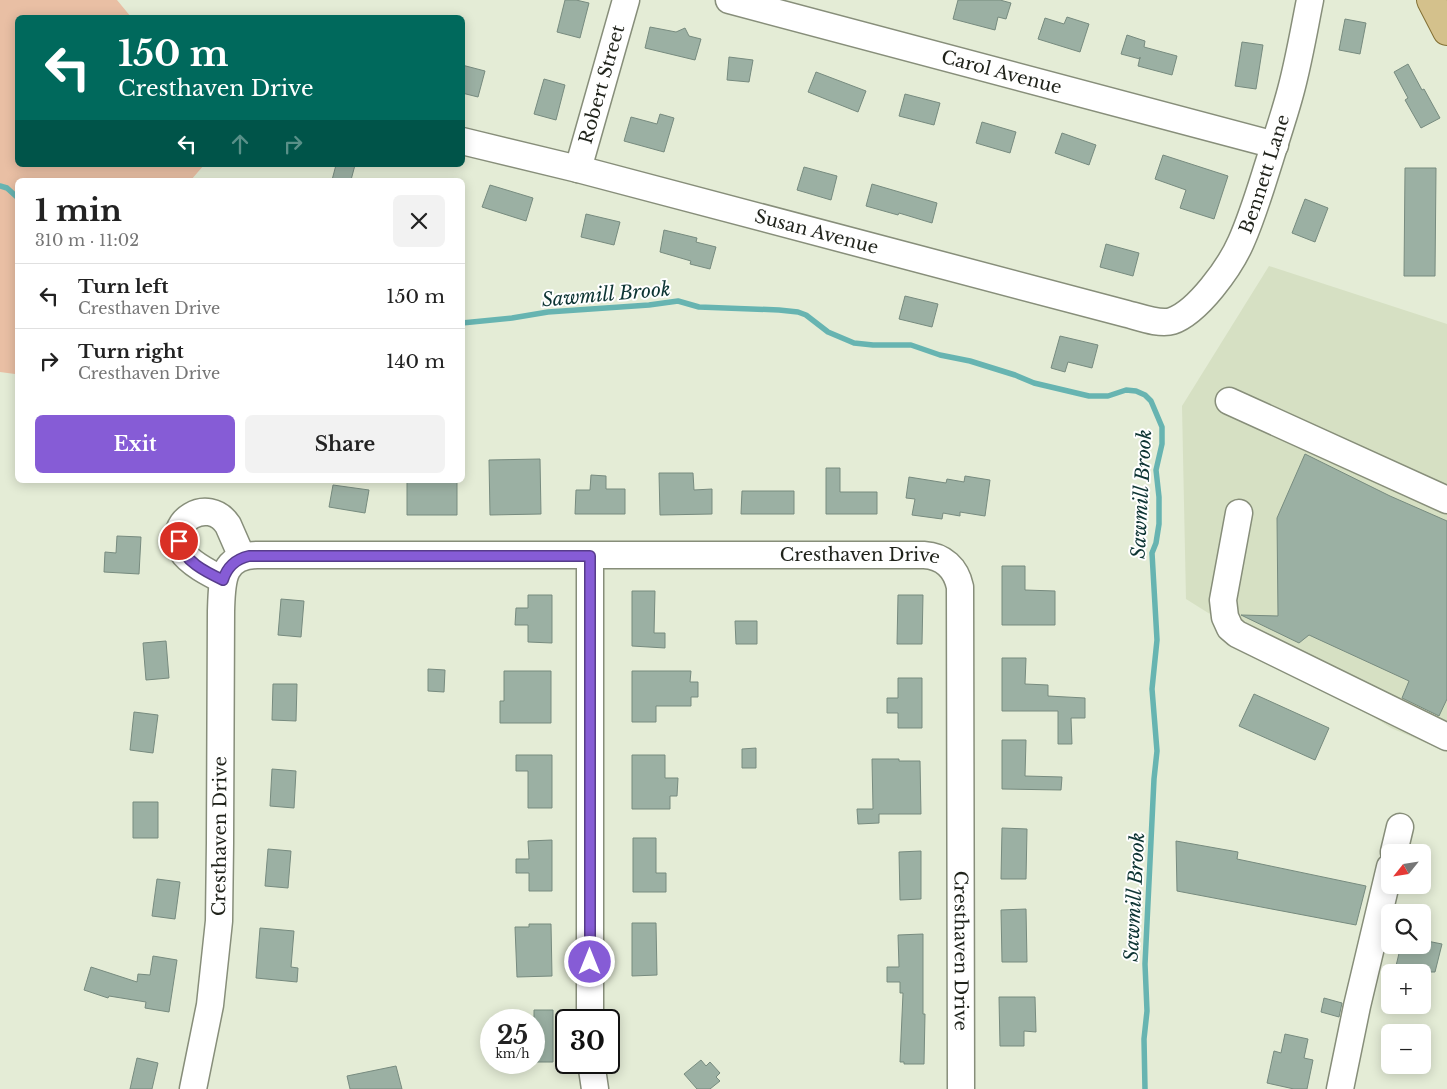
<!DOCTYPE html>
<meta charset="utf-8">
<style>
:root{--surface:#fff;--page:#f2f2f2;--text:#222;--muted:#767676;--line:#e0e0e0;--accent:#865cd6}
body{margin:0;font-family:"Libre Baskerville",serif;background:var(--page);color:var(--text);height:100vh;display:flex;flex-direction:column;font-size:19px;white-space:nowrap}
*{box-sizing:border-box;margin:0}
p{font-size:16px;color:var(--muted)}
.icon{flex:none;width:28px;height:28px;fill:none;stroke:currentColor;stroke-width:2;stroke-linecap:round;stroke-linejoin:round}
.map{position:relative;flex:1;overflow:hidden}
.sheet{position:absolute;left:15px;top:178px;width:450px;height:305px;display:flex;flex-direction:column;background:var(--surface);border-radius:8px;box-shadow:0 2px 12px #0003}
.sheet>*{flex:none}
.top-card{position:absolute;left:15px;top:15px;width:450px;height:152px;border-radius:8px;box-shadow:0 2px 12px #0003;background:#00695c;color:#fff;overflow:hidden}
.needle{width:32px;rotate:240deg}
.controls{position:absolute;left:1381px;top:844px;display:grid;gap:10px}
.controls a{display:grid;place-items:center;width:50px;height:50px;border-radius:8px;background:var(--surface);box-shadow:0 2px 12px #0003;font-size:25px}
.speed{position:absolute;left:480px;top:1009px;display:flex;gap:10px;font-size:25px;font-weight:700;text-align:center}
.speed>*{display:grid;place-content:center;width:65px;height:65px;border-radius:50%;background:var(--surface);box-shadow:0 2px 12px #0003;line-height:1}
.speed small{font-size:12px;font-weight:400}
.speed .limit{border:2px solid #111;border-radius:8px;background:#fff;color:#111}
.pin{position:absolute;display:grid;place-items:center;width:42px;height:42px;color:#fff;margin:-21px;border:2px solid #fff;border-radius:50%;box-shadow:0 1px 5px #0007}
.me{position:absolute;width:55px;margin:-28px;rotate:0deg;stroke-linejoin:round;filter:drop-shadow(0 0 4px #0008)}
.turn{display:flex;align-items:center;gap:18px;height:105px;padding:0 20px;font-size:22px}
.turn .icon{width:65px;height:65px;stroke-width:2.5}
.turn b{display:block;font-size:35px;line-height:42px}
.lanes{display:flex;align-items:center;height:48px;padding:0 20px;background:#0003;justify-content:center;gap:25px;direction:ltr}
.lanes .off{opacity:.35}
.round{display:grid;place-items:center;flex:none;width:52px;height:52px;border-radius:8px;background:var(--page)}
.head{display:flex;align-items:center;justify-content:space-between;height:85px;padding:0 20px}
h1{font-size:30px;font-weight:800;line-height:38px}
.action{display:flex;gap:10px;margin-top:auto;padding:10px 20px}
.action a{flex:1;height:58px;border-radius:8px;background:var(--accent);color:#fff;font-size:20px;font-weight:800;line-height:58px;text-align:center}
.action a+a{background:var(--page);color:var(--text)}
ul{padding:0;list-style:none}
li{display:flex;align-items:center;gap:15px;height:65px;padding:0 20px;border-top:1px solid var(--line)}
li div{flex:1}
li b{display:block;font-size:19px}
li em{font-style:normal}
.map>svg:first-child{display:block}
</style>
<div class="map">
<svg width="1447" height="1089" viewBox="0 0 1447 1089">
<rect width="100%" height="100%" fill="#e4ecd6"/>
<path fill="#d6e0c3" d="M1269 266 1447 324V752L1391 728 1186 599 1182 406Z"/>
<path fill="#e9bfa4" d="M0 0H117L131 17 18 18V165H204L191 180H18V371L15 374 0 372Z"/>
<g fill="none" stroke-linecap="round" stroke-linejoin="round">
<path stroke="#67b4b1" stroke-width="5.5" d="M0 186 7 188 18 198
M462 323 512 318 548 312 649 305 678 301 699 307 779 310 798 312 806 315 828 332 854 343 873 345H911L940 355 970 361 1015 375 1034 383 1089 396H1108L1126 390 1136 391 1145 395 1151 401 1162 427V444L1156 470 1159 497V524L1156 543 1152 553 1157 640 1152 689 1157 751 1154 779 1145 964 1147 1011 1144 1039 1145 1089"/>
</g>
<path fill="#9bb0a3" stroke="#778b7f" d="M565 0H576L589 3 580 38 557 32Z
M958 0H1000L1011 3 1006 19 998 17 995 30 953 19Z
M1067 17 1089 24 1080 52 1038 39 1045 18 1064 24Z
M1345 19 1366 23 1360 54 1339 50Z
M650 27 676 32 685 28 689 36 701 39 695 60 645 48Z
M1127 35 1145 41 1144 47 1177 56 1172 75 1138 66 1140 57V59L1121 54Z
M1242 42 1263 45 1256 89 1235 86Z
M729 57 753 60 749 82 727 80Z
M1408 64 1422 90 1424 89 1440 118 1421 128 1405 100 1408 98 1394 72Z
M462 65 485 71 478 97 462 93Z
M816 72 866 91 858 112 808 92Z
M544 79 565 85 556 120 534 114Z
M905 94 940 103 934 125 899 116Z
M660 114 674 118 664 152 624 141 631 117 657 124Z
M982 122 1016 132 1010 153 976 143Z
M1062 133 1096 145 1089 165 1055 153Z
M1163 155 1228 176 1214 219 1180 208 1186 190 1155 179Z
M336 165H355L351 180H332Z
M804 167 837 176 831 200 797 190Z
M1405 168H1436L1435 276H1404Z
M872 184 937 203 932 223 899 213 898 215 866 206Z
M490 185 533 198 526 221 482 207Z
M1305 199 1328 208 1315 242 1292 233Z
M586 214 620 222 614 245 581 237Z
M664 230 697 238 696 242 716 247 710 269 690 264 691 261 660 252Z
M1106 244 1139 253 1133 276 1100 267Z
M905 296 938 304 932 327 899 319Z
M1060 336 1098 345 1092 368 1068 362 1065 372 1051 368Z
M1305 454 1390 496 1447 521V699L1439 716 1402 698 1409 681 1309 635 1299 643 1241 615 1278 616 1277 518Z
M540 459 541 514 490 515 489 460Z
M826 468H840V492H877V514H826Z
M659 473H693L694 490 712 489V514L660 515Z
M591 475 606 476V489H625V514H575L576 490H590Z
M965 476 990 480 985 516 960 512V516L943 513 942 519 912 515 915 499 906 498 909 477 946 483 947 479 964 482Z
M407 480H457V515H407Z
M333 485 369 490 365 513 329 507Z
M742 491H794V514H741Z
M117 536 141 537 139 574 104 572 105 552 116 553Z
M1002 566H1025V590L1055 591V625H1002Z
M632 591H655L654 633H665V648L632 646Z
M528 595H552V643L528 642V625H515L516 608H528Z
M898 595H923L922 644H897Z
M281 599 304 601 301 637 278 635Z
M735 621H757V644H736Z
M166 641 169 678 146 680 143 643Z
M1002 658H1026L1025 684 1048 685V696L1085 698V718H1071L1072 744H1058V711H1002Z
M428 669 445 670 444 692 428 691Z
M504 671H551V723H500V701H504Z
M632 671H691L690 682H698V697H691V706H656V722H632Z
M898 678H922V728H898V713H887V698H898Z
M273 684H297L296 721 272 720Z
M1254 694 1329 728 1315 760 1239 726Z
M134 712 158 715 153 753 130 750Z
M1002 740H1026L1025 776 1062 777 1061 790 1002 789Z
M756 748V768H742V749Z
M516 755H552V808H528V771H516Z
M632 755H665V778H678L677 796H670V809H632Z
M872 759H899V761H920L921 814H879V823L858 824 857 809H873Z
M272 769 296 771 294 808 270 806Z
M133 802H158V838H133Z
M1002 828 1027 829 1026 879H1001Z
M633 838H656V873H666V892H633Z
M552 840V891H529V873H516V859H529L528 841Z
M1176 841 1238 852 1237 859 1366 886 1356 925 1177 891Z
M268 849 291 851 288 888 265 886Z
M921 851V899L900 900 899 852Z
M157 879 180 882 175 919 152 916Z
M1026 909 1027 962H1002L1001 910Z
M632 923H656L657 975 632 976Z
M529 924H551L552 976 517 977 515 927H529Z
M260 928 294 931 291 967 298 968 297 982 256 978Z
M923 934V1014H925L924 1064H904V1062H900L903 993H900V982H887V967H899L898 935Z
M1422 940 1442 944 1435 972H1405L1395 970 1401 945H1422Z
M153 956 177 960 169 1012 145 1008 146 1002 109 996 108 998 84 990 91 967 137 982 138 974 150 975Z
M999 997H1035L1036 1032 1024 1031V1046H1000Z
M1324 998 1342 1003 1339 1017 1321 1012Z
M534 1010H553V1062H534Z
M1285 1034 1308 1039 1304 1058 1313 1060 1307 1089H1294L1267 1083 1274 1051 1281 1053Z
M137 1058 158 1063 152 1089H130Z
M701 1060 706 1066 710 1062 720 1073 716 1077 720 1081 710 1089H697L684 1074Z
M396 1066 402 1089H350L347 1076Z"/>
<g fill="none" stroke-linecap="round" stroke-linejoin="round">
<g stroke="#878e7a" stroke-width="29">
<g id="minor">
<path id="s1" d="M729 0 1275 145"/>
<path id="s2" d="M462 141 578 169 1127 314C1139 317 1160 325 1172 321 1198 312 1230 267 1241 242 1253 215 1261 187 1270 159 1277 136 1285 113 1291 90 1299 60 1304 30 1310 0"/>
<path id="s3" d="M578 169 626 0"/>
<path d="M1229 401 1447 500"/>
<path d="M1239 513 1223 600 1225 617 1230 628 1237 634 1447 737"/>
<path d="M223 580C211 574 189 563 182 551 165 522 208 495 228 525L242 557"/>
<path d="M1394 852 1400 827"/>
<path d="M590 1020V556"/>
<path d="M591 1062 595 1089"/>
<path id="s4" d="M193 1089 210 1005 219 921 220 843 221 611C222 582 221 556 257 555H924C943 556 956 568 960 587L961 1089"/>
<path d="M1340 1089 1357 1006 1390 867"/>
</g>
</g>
<g stroke="#826f33" stroke-width="30">
<path id="major" d="M1431 0 1447 31"/>
</g>
<use href="#minor" stroke="#fff" stroke-width="26"/>
<use href="#major" stroke="#d4c18c" stroke-width="28"/>
</g>
<g fill="none" stroke-linecap="round" stroke-linejoin="round">
<g stroke="#573c8b" stroke-width="12">
<path id="route" d="M179 541C183 561 206 572 223 580 227 567 236 559 249 556H590V962"/>
</g>
<use href="#route" stroke="#865cd6" stroke-width="9"/>
</g>
<g text-anchor="middle" stroke-width="4" stroke-linejoin="round" paint-order="stroke">
<g font-size="18" fill="#1f221a" stroke="#fff">
<text dy="6" stroke="none"><textPath href="#s1" startOffset="282">Carol Avenue</textPath></text>
<text dy="6" stroke="none"><textPath href="#s3" startOffset="88">Robert Street</textPath></text>
<text dy="6" stroke="none"><textPath href="#s2" startOffset="912">Bennett Lane</textPath></text>
<text dy="6" stroke="none"><textPath href="#s2" startOffset="366">Susan Avenue</textPath></text>
<text dy="6" stroke="none"><textPath href="#s4" startOffset="1160">Cresthaven Drive</textPath></text>
<text dy="6" stroke="none"><textPath href="#s4" startOffset="255">Cresthaven Drive</textPath></text>
<text dy="6" stroke="none"><textPath href="#s4" startOffset="1640">Cresthaven Drive</textPath></text>
</g>
<g font-size="19" font-style="italic" fill="#0d3433" stroke="#fff">
<text transform="translate(606 294) rotate(-5)" y="7">Sawmill Brook</text>
<text transform="translate(1141 494) rotate(-87)" y="7">Sawmill Brook</text>
<text transform="translate(1134 897) rotate(-87)" y="7">Sawmill Brook</text>
</g>
</g>
</svg>
<div class="controls">
<a><svg class="needle" viewBox="-14 -14 28 28"><path d="M0-13l5 13h-10z" fill="#e53935"/><path d="M0 13l5-13h-10z" fill="#767676"/></svg></a>
<a><svg class="icon" aria-label="search" viewBox="0 0 24 24"><circle cx="10" cy="10" r="6"/><path d="M15 15l6 6"/></svg></a>
<a>+</a>
<a>−</a>
</div>
<div class="speed"><div>25<small>km/h</small></div><div class="limit">30</div></div>
<div class="pin" style="left:179px;top:541px;background:#d93025"><svg class="icon" aria-label="arrive" viewBox="0 0 24 24"><path d="M6 21V4h12l-3 4 3 4H6"/></svg></div>
<svg class="me" style="left:590px;top:962px" viewBox="-20 -20 40 40"><circle r="17" fill="#865cd6" stroke="#fff" stroke-width="3"/><path d="M0-11L8 9 0 5-8 9z" fill="#fff"/></svg>
<div class="top-card">
<div class="turn"><svg class="icon" aria-label="left" viewBox="0 0 24 24"><path d="M17 20v-9H6M10 6l-5 5 5 5"/></svg><div><b>150 m</b>Cresthaven Drive</div></div>
<div class="lanes"><svg class="icon" aria-label="left" viewBox="0 0 24 24"><path d="M17 20v-9H6M10 6l-5 5 5 5"/></svg><svg class="icon off" aria-label="ahead" viewBox="0 0 24 24"><path d="M12 20V5M6 11l6-6 6 6"/></svg><svg class="icon off" aria-label="right" viewBox="0 0 24 24"><path d="M7 20v-9h11M14 6l5 5-5 5"/></svg></div>
</div>
<section class="sheet">
<div class="head"><div><h1>1 min</h1><p>310 m · 11:02</p></div><a class="round"><svg class="icon" aria-label="close" viewBox="0 0 24 24"><path d="M6 6l12 12M18 6L6 18"/></svg></a></div>
<ul>
<li><svg class="icon" aria-label="left" viewBox="0 0 24 24"><path d="M17 20v-9H6M10 6l-5 5 5 5"/></svg><div><b>Turn left</b><p>Cresthaven Drive</p></div><em>150 m</em></li>
<li><svg class="icon" aria-label="right" viewBox="0 0 24 24"><path d="M7 20v-9h11M14 6l5 5-5 5"/></svg><div><b>Turn right</b><p>Cresthaven Drive</p></div><em>140 m</em></li>
</ul>
<div class="action"><a>Exit</a><a>Share</a></div>
</section>
</div>
